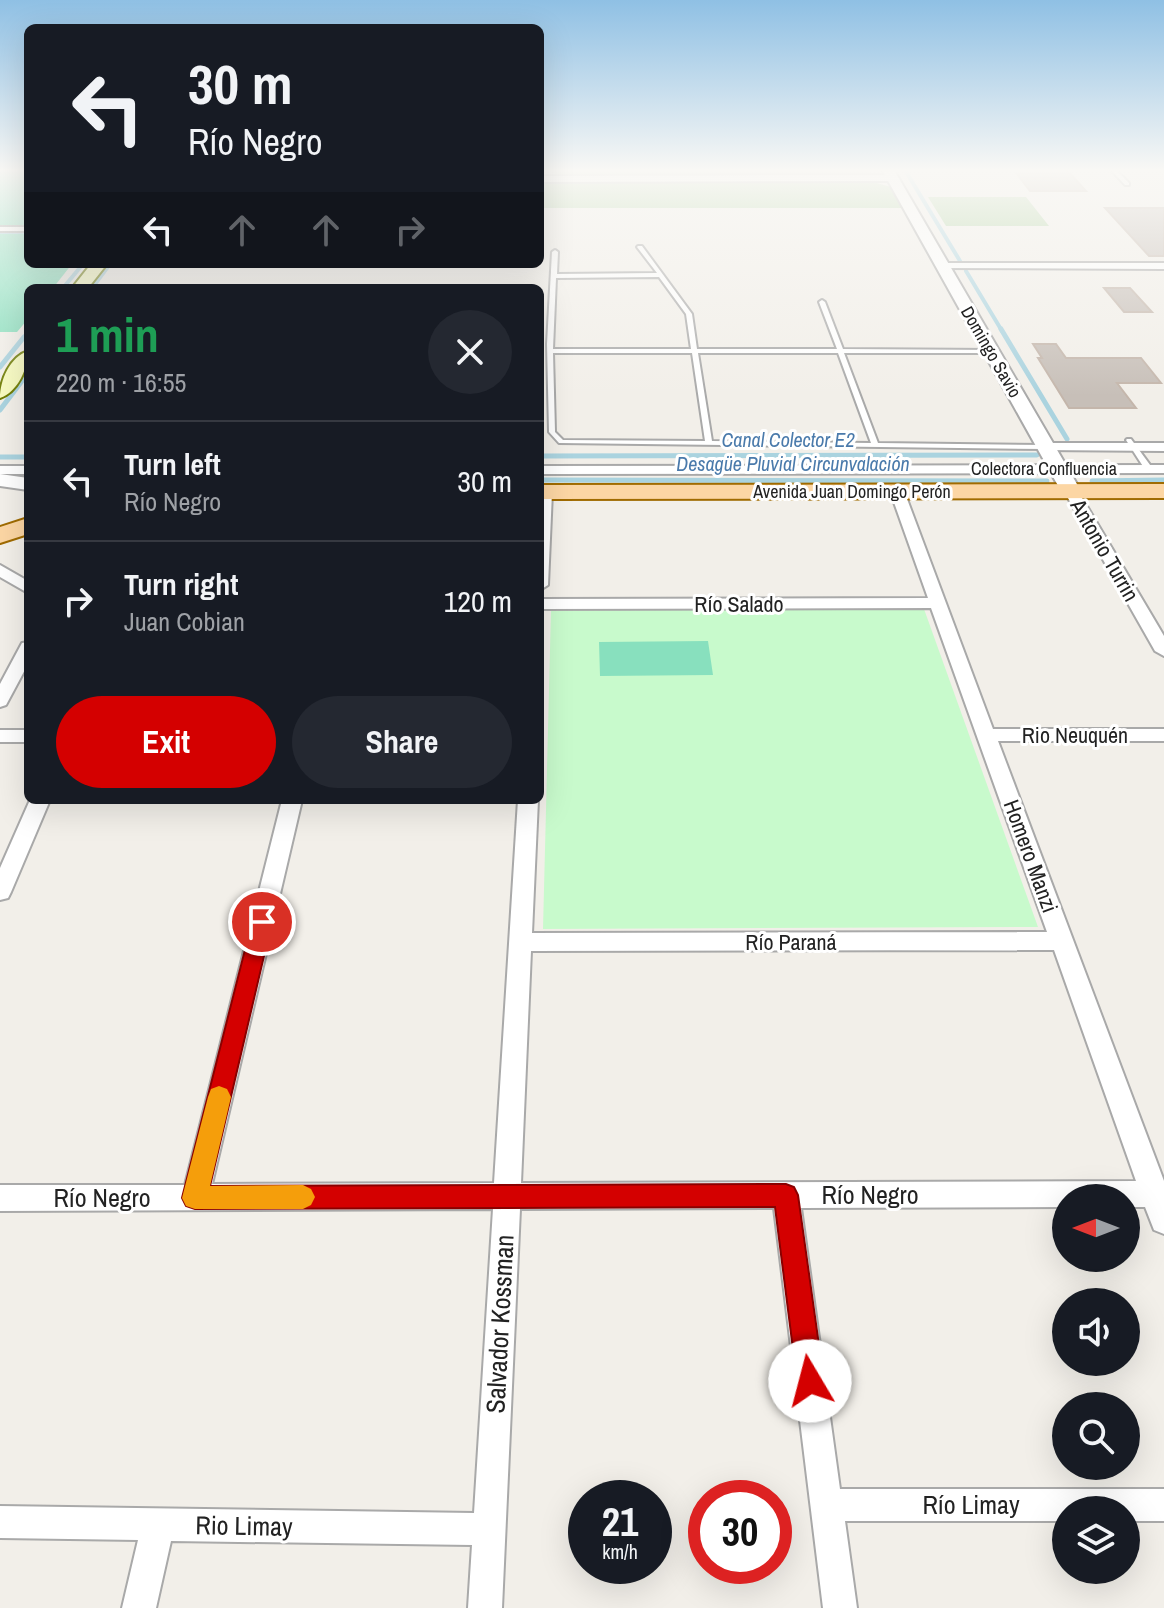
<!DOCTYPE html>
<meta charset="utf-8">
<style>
:root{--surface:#171b24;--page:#242831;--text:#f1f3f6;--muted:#9ea1a6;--line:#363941;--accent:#d40000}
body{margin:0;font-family:"Archivo Narrow",sans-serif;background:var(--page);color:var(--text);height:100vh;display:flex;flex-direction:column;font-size:30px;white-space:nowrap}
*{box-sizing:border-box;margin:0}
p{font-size:26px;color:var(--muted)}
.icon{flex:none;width:44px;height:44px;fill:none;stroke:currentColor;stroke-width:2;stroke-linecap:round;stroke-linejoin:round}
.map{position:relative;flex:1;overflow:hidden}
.side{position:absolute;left:24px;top:284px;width:520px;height:520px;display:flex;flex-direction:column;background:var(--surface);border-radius:12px;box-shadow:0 8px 32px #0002}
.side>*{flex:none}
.banner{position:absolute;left:24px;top:24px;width:520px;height:244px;border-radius:12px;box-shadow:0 8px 32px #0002;background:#171b24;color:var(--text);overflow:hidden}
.needle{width:52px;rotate:270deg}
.buttons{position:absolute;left:1052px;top:1184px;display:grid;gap:16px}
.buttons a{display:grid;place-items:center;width:88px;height:88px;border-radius:50%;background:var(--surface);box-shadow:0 8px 32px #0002;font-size:40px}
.speed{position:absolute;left:568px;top:1480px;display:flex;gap:16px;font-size:40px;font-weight:700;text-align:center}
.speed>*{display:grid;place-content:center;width:104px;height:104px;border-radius:50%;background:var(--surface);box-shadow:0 8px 32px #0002;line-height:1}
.speed small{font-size:20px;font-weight:400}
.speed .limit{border:12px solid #d22;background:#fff;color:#111}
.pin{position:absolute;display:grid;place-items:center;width:68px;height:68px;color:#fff;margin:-34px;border:4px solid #fff;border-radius:50%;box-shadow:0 2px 8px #0007}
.me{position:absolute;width:88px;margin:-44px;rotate:352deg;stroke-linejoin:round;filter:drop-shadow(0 0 6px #0008)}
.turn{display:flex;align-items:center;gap:28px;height:168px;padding:0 32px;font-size:36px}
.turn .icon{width:104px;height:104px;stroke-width:2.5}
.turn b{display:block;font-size:56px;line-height:68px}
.lanes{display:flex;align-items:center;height:76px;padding:0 32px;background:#0003;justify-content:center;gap:40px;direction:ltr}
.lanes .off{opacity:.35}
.round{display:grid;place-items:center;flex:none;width:84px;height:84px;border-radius:42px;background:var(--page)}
.overview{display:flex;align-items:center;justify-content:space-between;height:136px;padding:0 32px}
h1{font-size:48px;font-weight:800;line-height:60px;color:#1e9e55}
.primary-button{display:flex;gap:16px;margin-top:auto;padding:16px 32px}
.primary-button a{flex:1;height:92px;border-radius:48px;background:var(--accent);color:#fff;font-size:32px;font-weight:800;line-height:92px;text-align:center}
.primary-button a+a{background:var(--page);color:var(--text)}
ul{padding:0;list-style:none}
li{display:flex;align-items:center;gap:24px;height:120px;padding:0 32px;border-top:2px solid var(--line)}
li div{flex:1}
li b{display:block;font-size:30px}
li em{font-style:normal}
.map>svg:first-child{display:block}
</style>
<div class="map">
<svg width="1164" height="1608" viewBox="0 0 1164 1608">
<rect width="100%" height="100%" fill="#f2efe9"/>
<path fill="#cdebb0" d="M550 170H868L869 173 861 176H560Z"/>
<path fill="#add19e" d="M540 181 873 182 891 187 904 208H540Z
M928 197H1026L1049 226H946Z"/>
<path fill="#c8facc" d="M924 609 1038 927 543 929 551 610Z"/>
<path fill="#88e0be" d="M0 170H28V231H0Z
M0 234H28V264H72L53 288H28V319L17 332H0Z
M708 641 713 675 600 676 599 642Z"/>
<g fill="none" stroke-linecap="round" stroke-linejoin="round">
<path stroke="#aad3df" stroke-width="4" d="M905 170 960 261
M0 232H28
M966 271 1002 331
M63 288 83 264
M92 288 110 264"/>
<path stroke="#aad3df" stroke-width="5" d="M1001 329 1067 439
M0 367 24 337
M0 410 28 373
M540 456 1037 455
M0 457H28
M540 480 1047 481
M1092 481 1164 480"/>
</g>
<path fill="#c7bfb8" stroke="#c4b6ab" stroke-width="2" d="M1014 170H1067L1086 191H1030Z
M1105 208H1164V256H1149Z
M1104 288H1130L1152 312H1124Z
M1033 344H1056L1066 358H1141L1161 383H1117L1136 408H1069L1038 358H1042Z"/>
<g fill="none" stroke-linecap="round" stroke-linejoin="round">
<g stroke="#a9a9a9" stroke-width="4">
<path id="service" d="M1111 170H1116L1129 183V185H1125Z
M0 227H28V231H0Z
M638 246H642L692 314 697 349H837L819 302 822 300 825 302 843 349 993 350 994 351 991 353H844L878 443 1046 445 1049 447 1046 449 559 443 549 432 547 344 552 252 555 250 558 252 557 274 657 273 637 247ZM659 277 686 314 691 349H553L556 278ZM553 353H692L705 441 563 440 555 432ZM698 353H838L871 443 712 441Z
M1127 439H1131L1153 469 1152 471H1146L1126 440Z"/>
</g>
<g stroke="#a9a9a9" stroke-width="4">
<path id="minor" d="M540 176 892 175 897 178 892 181 540 182Z
M942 263H1164V269L938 268V264Z
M1046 443H1164V451L1041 450 1039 447Z
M1164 465V473L540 474V466Z
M0 466H28V474H0Z
M897 487 904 491 993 729H1164V741H998L1164 1181V1234L1154 1230 1145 1207H1126V1198H1066V1207L801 1208 840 1489H1164V1521H1126V1510H1066V1521H845L857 1608H823L774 1208 520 1209 502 1608H468L472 1545 171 1541 156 1608H122L138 1540 0 1538V1506L474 1513 493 1209 0 1211V1185H185L282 800H302L212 1184 494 1183 518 800H538L532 933 1047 932 931 608 540 609V599L928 598 890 491ZM1054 950 1136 1181 521 1183 531 951Z
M1071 487 1078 491 1164 636V656L1155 651 1064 491Z
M545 488 552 492 548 585 540 590V489Z
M0 565 28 581V593L0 577Z
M28 642V664L6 705 0 707V684L22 643Z
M0 730H28V742H0Z
M30 800H50L11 892 8 898 0 900V868Z"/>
</g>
<g stroke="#a9a9a9" stroke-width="4">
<path id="tertiary" d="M882 170H894L1081 491 1078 495H1064L1061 491Z
M0 474 28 478V490L0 486Z"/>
</g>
<g stroke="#707d05" stroke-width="4">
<path id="secondary" d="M91 264H107L88 288H72Z
M28 351C28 368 18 392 0 398 0 380 10 357 28 351Z"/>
</g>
<g stroke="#a06b00" stroke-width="4">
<path id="primary" d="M1164 484V498L540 499V485Z
M28 518V534L0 543V527Z"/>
</g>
<use href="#service" fill="#fff" fill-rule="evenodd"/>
<use href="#minor" fill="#fff" fill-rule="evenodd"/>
<use href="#tertiary" fill="#fff" fill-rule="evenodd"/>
<use href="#secondary" fill="#f7fabf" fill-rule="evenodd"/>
<use href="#primary" fill="#fcd6a4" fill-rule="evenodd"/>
</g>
<linearGradient id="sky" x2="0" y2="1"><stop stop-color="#8fc0e4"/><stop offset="0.43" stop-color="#f9f8f5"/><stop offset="1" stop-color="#f9f8f5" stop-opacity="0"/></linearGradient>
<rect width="1164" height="396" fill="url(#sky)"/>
<path fill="#d40000" stroke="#8a0000" stroke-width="2" d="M262 914 272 922 210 1186 786 1184 794 1187 798 1195 824 1381 820 1390 810 1394 801 1390 797 1381 775 1207 195 1209 186 1206 182 1198 252 922Z"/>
<path fill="#f59e0b" d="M219 1086 227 1089 231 1097 210 1186 303 1185 311 1189 315 1197 311 1205 303 1209H195L186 1206 182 1198 208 1097 211 1089Z"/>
<g text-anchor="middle" stroke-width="6" stroke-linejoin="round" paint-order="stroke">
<g font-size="18" fill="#222" stroke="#fff">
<text transform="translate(991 352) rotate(60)" y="6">Domingo Savio</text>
<text x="1044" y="475">Colectora Confluencia</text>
<text x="852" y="498">Avenida Juan Domingo Perón</text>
</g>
<g font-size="20" font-style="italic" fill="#4a7aab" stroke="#fff">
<text x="788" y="447">Canal Colector E2</text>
<text x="793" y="471">Desagüe Pluvial Circunvalación</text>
</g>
<g font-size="22" fill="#222" stroke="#fff">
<text transform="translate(1105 550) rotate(60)" y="8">Antonio Turrin</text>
<text x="739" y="612">Río Salado</text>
<text x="1075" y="743">Rio Neuquén</text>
<text transform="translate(1031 856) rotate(70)" y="8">Homero Manzi</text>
<text x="791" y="950">Río Paraná</text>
</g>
<g font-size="26" fill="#222" stroke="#fff">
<text x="870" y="1204">Río Negro</text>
<text x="102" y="1207">Río Negro</text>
<text transform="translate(500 1324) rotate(-87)" y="9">Salvador Kossman</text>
<text x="971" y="1514">Río Limay</text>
<text transform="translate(244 1526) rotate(1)" y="9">Rio Limay</text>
</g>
</g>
</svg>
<div class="buttons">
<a><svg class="needle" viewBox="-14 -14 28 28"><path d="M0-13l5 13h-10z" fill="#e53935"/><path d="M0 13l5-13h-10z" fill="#9ea1a6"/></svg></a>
<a><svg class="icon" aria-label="sound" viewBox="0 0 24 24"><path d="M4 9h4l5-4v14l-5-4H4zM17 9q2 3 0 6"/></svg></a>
<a><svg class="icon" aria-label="search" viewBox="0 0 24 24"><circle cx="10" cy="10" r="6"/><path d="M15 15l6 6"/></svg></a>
<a><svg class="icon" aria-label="layers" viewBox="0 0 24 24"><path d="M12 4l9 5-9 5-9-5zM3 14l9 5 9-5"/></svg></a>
</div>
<div class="speed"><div>21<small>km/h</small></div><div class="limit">30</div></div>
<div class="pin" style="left:262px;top:922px;background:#d93025"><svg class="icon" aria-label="arrive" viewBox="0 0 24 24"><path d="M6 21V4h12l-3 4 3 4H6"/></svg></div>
<svg class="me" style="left:810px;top:1381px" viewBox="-20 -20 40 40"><circle r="19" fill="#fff"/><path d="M0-13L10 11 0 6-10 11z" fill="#d40000"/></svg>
<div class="banner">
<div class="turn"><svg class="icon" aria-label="left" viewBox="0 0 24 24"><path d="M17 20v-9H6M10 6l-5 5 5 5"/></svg><div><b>30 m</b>Río Negro</div></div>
<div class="lanes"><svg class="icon" aria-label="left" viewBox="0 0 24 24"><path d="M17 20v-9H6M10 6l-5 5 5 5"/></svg><svg class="icon off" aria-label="ahead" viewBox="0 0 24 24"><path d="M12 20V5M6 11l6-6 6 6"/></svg><svg class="icon off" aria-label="ahead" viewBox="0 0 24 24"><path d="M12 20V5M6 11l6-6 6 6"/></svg><svg class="icon off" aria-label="right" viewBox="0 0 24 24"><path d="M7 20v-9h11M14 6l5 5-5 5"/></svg></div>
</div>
<section class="side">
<div class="overview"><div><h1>1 min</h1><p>220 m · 16:55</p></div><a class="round"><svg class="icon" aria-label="close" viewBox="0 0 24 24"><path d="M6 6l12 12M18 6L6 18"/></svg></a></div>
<ul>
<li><svg class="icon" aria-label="left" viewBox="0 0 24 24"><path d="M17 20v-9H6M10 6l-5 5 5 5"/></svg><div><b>Turn left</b><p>Río Negro</p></div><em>30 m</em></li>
<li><svg class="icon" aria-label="right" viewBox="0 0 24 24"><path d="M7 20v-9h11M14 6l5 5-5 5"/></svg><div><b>Turn right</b><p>Juan Cobian</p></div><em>120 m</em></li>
</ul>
<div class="primary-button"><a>Exit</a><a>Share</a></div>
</section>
</div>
